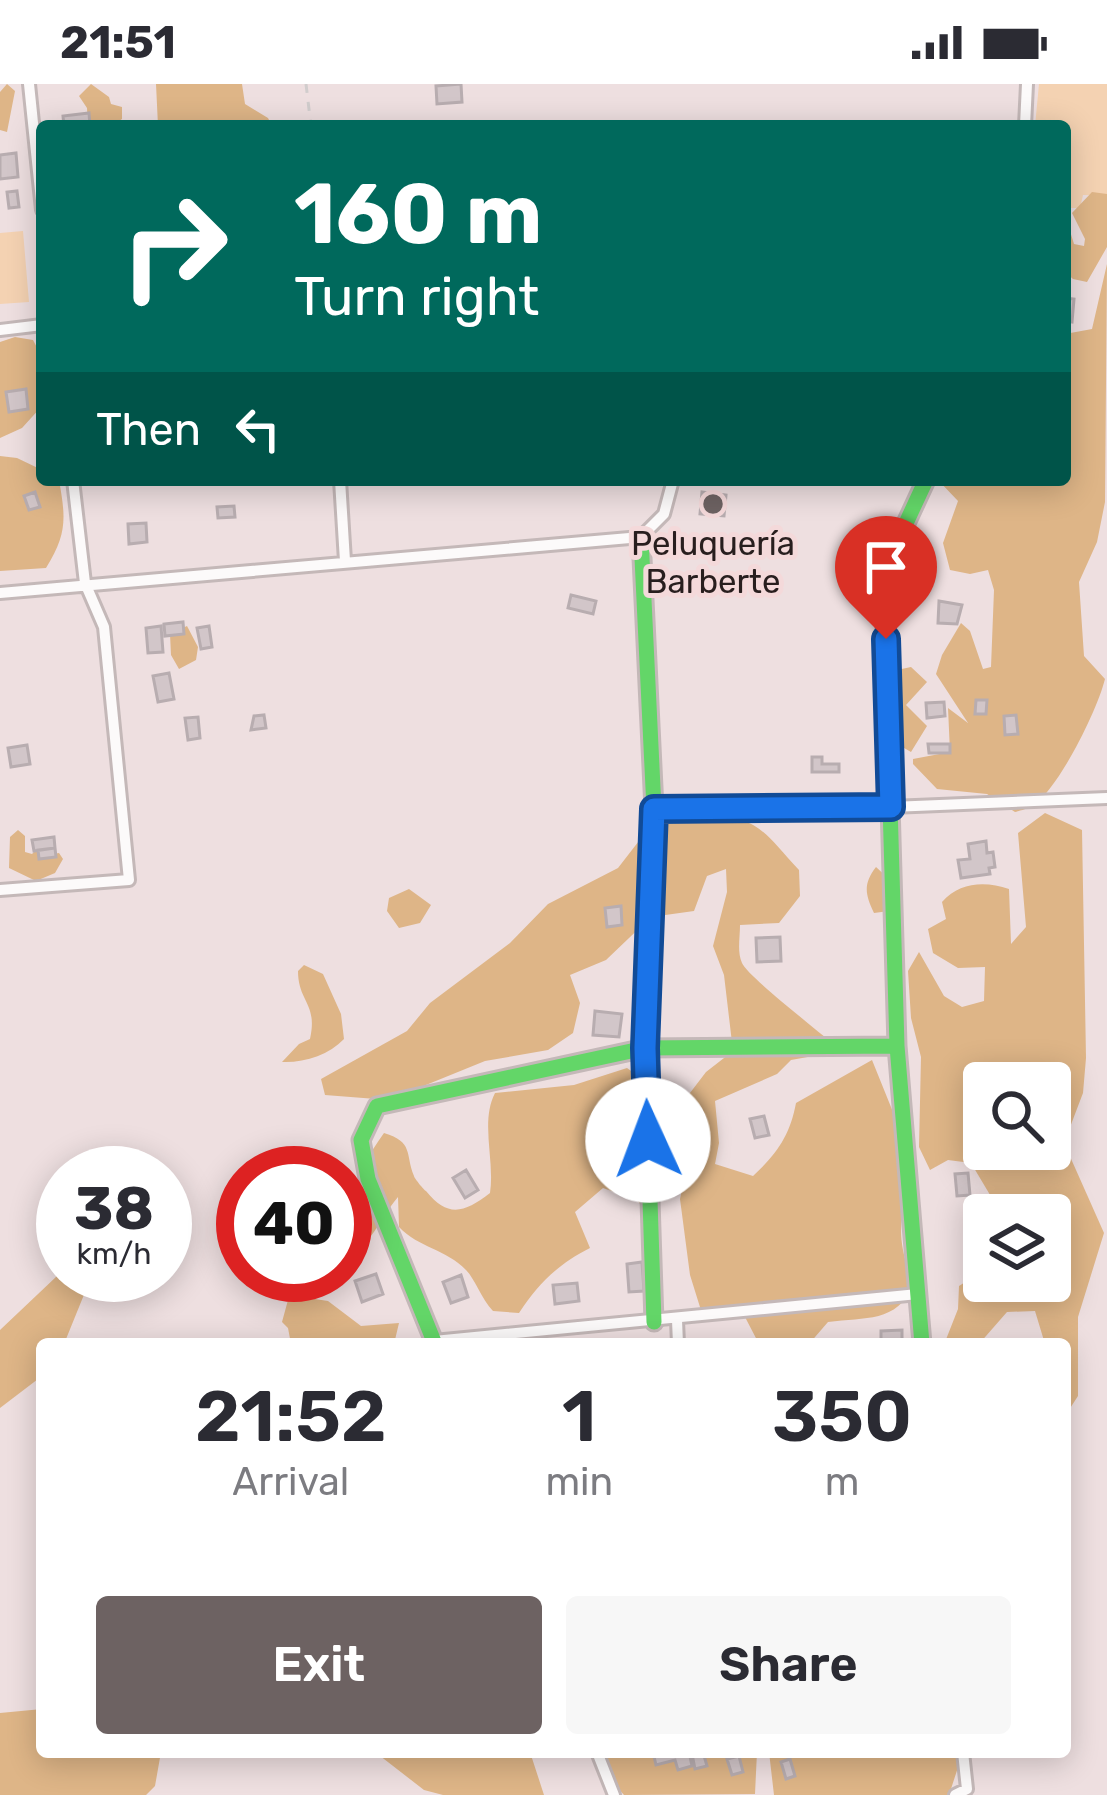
<!DOCTYPE html>
<meta charset="utf-8">
<style>
:root{--surface:#fff;--page:#f7f7f7;--text:#2b2b33;--muted:#7c7c81;--accent:#6d6262}
body{margin:0;font-family:Rubik,sans-serif;background:var(--page);color:var(--text);height:100vh;display:flex;flex-direction:column;font-size:45px;white-space:nowrap}
*{box-sizing:border-box;margin:0}
p{font-size:39px;color:var(--muted)}
.icon{flex:none;width:66px;height:66px;fill:none;stroke:currentColor;stroke-width:2;stroke-linecap:round;stroke-linejoin:round}
.map{position:relative;flex:1;overflow:hidden}
.panel{position:absolute;left:36px;top:1254px;width:1035px;height:420px;display:flex;flex-direction:column;background:var(--surface);border-radius:12px;box-shadow:0 6px 30px #0003}
.panel>*{flex:none}
.banner{position:absolute;left:36px;top:36px;width:1035px;height:366px;border-radius:12px;box-shadow:0 6px 30px #0003;background:#00695c;color:#fff;overflow:hidden}
.controls{position:absolute;left:963px;top:978px;display:grid;gap:24px}
.controls a{display:grid;place-items:center;width:108px;height:108px;border-radius:12px;background:var(--surface);box-shadow:0 6px 30px #0003;font-size:60px}
.speed{position:absolute;left:36px;top:1062px;display:flex;gap:24px;font-size:60px;font-weight:700;text-align:center}
.speed>*{display:grid;place-content:center;width:156px;height:156px;border-radius:50%;background:var(--surface);box-shadow:0 6px 30px #0003;line-height:1}
.speed small{font-size:30px;font-weight:400}
.speed .limit{border:18px solid #d22;background:#fff;color:#111}
.pin{position:absolute;display:grid;place-items:center;width:102px;height:102px;color:#fff;margin:-123px -51px;border-radius:50% 50% 50% 0;rotate:-45deg;box-shadow:0 0 12px #0007}
.pin .icon{rotate:45deg}
.me{position:absolute;width:132px;margin:-66px;rotate:358deg;stroke-linejoin:round;filter:drop-shadow(0 0 9px #0008)}
.turn{display:flex;align-items:center;gap:42px;height:252px;padding:0 60px;font-size:54px}
.turn .icon{width:156px;height:156px;stroke-width:2.5}
.turn b{display:block;font-size:84px;line-height:102px}
.then{display:flex;align-items:center;height:114px;padding:0 60px;background:#0003;gap:24px;font-size:45px}
.eta{display:flex;justify-content:space-evenly;align-items:center;height:204px;text-align:center}
.eta b{font-size:72px;font-weight:600;line-height:84px}
.cta{display:flex;gap:24px;margin-top:auto;padding:24px 60px}
.cta a{flex:1;height:138px;border-radius:12px;background:var(--accent);color:#fff;font-size:48px;font-weight:600;line-height:138px;text-align:center}
.cta a+a{background:var(--page);color:var(--text)}
.status{display:flex;justify-content:space-between;align-items:center;height:84px;padding:0 60px;background:var(--surface);direction:ltr}
.status svg{height:33px;fill:currentColor}
.map>svg:first-child{display:block}
</style>
<div class="status"><b>21:51</b><svg viewBox="0 0 49 12"><path d="M0 12V9h3v3zM5 12V6h3v6zM10 12V3h3v9zM15 12V0h3v12zM26 1h20v11H26zM47 4h2v5h-2z"/></svg></div>
<div class="map">
<svg width="1107" height="1711" viewBox="0 0 1107 1711">
<rect width="100%" height="100%" fill="#eedfe0"/>
<path fill="#f4d2b2" d="M1039 0H1107V112L1083 111 1080 124H1065V42H1035Z
M23 147 29 218 0 220V149Z"/>
<path fill="#deb587" fill-rule="evenodd" d="M7 0 15 7 7 48 0 46V8Z
M91 0 109 13 111 20 122 23V35L112 42H88L87 24 79 12Z
M156 0H242L245 20 268 34 272 42H158Z
M1092 108 1107 110V163L1087 198 1073 195 1065 188V131L1074 160 1084 162 1085 155 1072 129Z
M1107 180 1105 418 1097 458 1079 498 1084 572 1105 595C1097 627 1060 702 1033 722 1030 724 1019 727 1015 728L987 710 937 705 913 680V675L950 668 948 624 968 639 936 590 942 571 961 539 970 547 983 585 991 583 994 506 988 486 970 490 950 486 943 459 958 417 938 396H1065V250L1092 245Z
M15 253 33 256 42 273V322L22 344 0 354V258Z
M0 372 17 374 42 386V396H59C66 435 67 450 46 484L0 487Z
M187 542 198 563 196 576 179 585 171 571 170 550Z
M911 583 927 598 906 621 927 642 911 668 899 661 895 646 897 586Z
M1045 729 1082 746 1086 974 1083 1009 1064 1059 1104 1149 1078 1233V1312L1065 1332V1260H1045L1035 1227 1007 1228 979 1260 945 1258 958 1225 959 1202 984 1186V1197H1050V1131H1002L971 1079 948 1076 930 1086 919 1063 921 973 911 934 908 887 919 868 944 912 962 923 984 917 985 883 958 884 933 869 928 845 946 835 942 818C960 798 985 797 1009 805L1011 860 1026 843 1018 749ZM984 999H1050V1065H984Z
M659 731C677 737 688 731 706 732 760 732 765 750 799 786L800 812 779 839 740 841C740 854 737 868 742 879 748 893 823 950 841 967L791 976 777 990 715 1017 719 1059 715 1080 753 1092C777 1070 790 1051 796 1019L872 976 916 1085C898 1131 895 1154 914 1201 896 1239 866 1233 828 1238L809 1260H759L745 1233 704 1236 690 1191 680 1115 693 1056 677 1026 706 988 733 967 724 891 713 862 727 808 726 785 707 792 694 827 651 833 606 876 570 891 580 919 573 949 548 966 485 977 389 1016 325 1011 321 995 407 947 430 919 510 859 548 820 618 784Z
M18 746 25 752V768L32 770 36 766 42 772 59 769 63 775 55 789 36 797 9 784 10 753Z
M876 783 889 795V827L874 829C865 810 863 800 876 783Z
M409 805 431 821 420 839 399 844 387 827 389 814Z
M304 881 323 890 341 930 344 955C329 971 304 979 282 978L299 960 310 955C318 919 298 918 298 887Z
M627 984 645 997V1062L636 1084 642 1122 637 1116 603 1104 575 1128 590 1164C558 1180 538 1200 519 1229L493 1227C481 1214 475 1195 466 1186 446 1165 419 1164 399 1143L398 1113C379 1135 372 1162 345 1173 345 1121 354 1091 384 1049 414 1058 405 1070 414 1092 414 1094 424 1106 426 1107 448 1134 464 1129 490 1109 495 1076 480 1038 495 1009L574 1001Z
M92 1191 64 1260H42V1292L0 1324V1246L57 1192Z
M308 1214 328 1217 361 1242 399 1239 394 1260H291L288 1244 282 1238 288 1216Z
M42 1625V1668H161L155 1702 146 1711H0V1629Z
M375 1668H530L544 1711H443L424 1706Z
M606 1668H757L755 1710 624 1711 615 1701Z
M769 1668H963L949 1711H774Z"/>
<path fill="#d2c6c9" stroke="#b8adb0" stroke-width="3" d="M461 0 462 18 437 20 436 2Z
M89 29 90 42H64L63 32Z
M16 69 18 93 0 95V71Z
M17 107 19 123 9 124 7 108Z
M1065 214 1074 215 1072 238 1065 237Z
M26 305 28 325 9 328 6 308Z
M35 408 40 423 29 426 24 412Z
M702 408 726 411 724 432 700 430Z
M234 422 235 433 218 434 217 423Z
M146 439 147 458 129 460 128 440Z
M571 511 596 517 593 530 568 524Z
M939 517 962 521 957 540 938 539Z
M183 538 184 550 165 552 164 540Z
M161 542 163 568 148 569 146 544Z
M209 542 212 563 201 565 197 544Z
M169 589 174 615 158 618 153 592Z
M976 616H987L986 630H975Z
M944 618 945 632 927 634 926 619Z
M264 631 266 644 251 646 254 632Z
M1016 631 1018 650 1005 651 1004 632Z
M198 633 200 654 188 656 185 634Z
M928 660H950V669H929Z
M27 661 30 680 11 683 8 664Z
M812 673H822V680H839V688H812Z
M54 753 55 764 34 767 32 756Z
M986 757 987 769 993 768 995 783 989 784 990 790 961 794 958 776 970 775 968 760Z
M55 764 56 773 39 775 38 766Z
M621 822 622 841 607 843 605 824Z
M780 853 781 877 757 878 756 854Z
M595 927 622 930 619 953 593 951Z
M764 1032 769 1051 755 1054 750 1035Z
M466 1086 478 1106 465 1114 453 1094Z
M968 1089 970 1111 957 1112 955 1090Z
M642 1178 644 1207 629 1208 627 1180Z
M376 1190 383 1210 362 1218 355 1197Z
M461 1191 468 1213 451 1219 443 1198Z
M577 1199 579 1217 555 1220 553 1201Z
M902 1246V1260H881V1247Z
M653 1668H689L692 1682 678 1686 675 1676 656 1681Z
M703 1668 707 1682 695 1685 692 1670Z
M739 1672 743 1688 732 1691 727 1675Z
M790 1675 795 1692 786 1695 781 1678Z"/>
<g fill="none" stroke-linecap="round" stroke-linejoin="round">
<g stroke="#c4b8b8" stroke-width="16">
<path id="street" d="M29 0 42 126
M1025 42 1027 0
M0 246 42 241
M340 396 345 477
M0 509 641 453 664 430 673 396
M654 725 891 723 1107 714
M0 806 129 796 104 543 85 499 73 396
M677 1236 678 1260
M434 1257 918 1210
M597 1668 614 1711
M955 1711 967 1705 963 1668"/>
</g>
<g stroke="#c4b8b8" stroke-width="21">
<path id="fast" d="M641 453 654 725 645 964 654 1238
M435 1260 368 1095 361 1056 377 1022 645 964 897 962
M922 1260 897 962 884 513 888 478 926 396"/>
</g>
<path stroke="#d1cdcd" stroke-width="3" stroke-dasharray="9 9" stroke-linecap="butt" d="M306 0 311 42"/>
<use href="#street" stroke="#fcfafa" stroke-width="10"/>
<use href="#fast" stroke="#63d668" stroke-width="15"/>
</g>
<g fill="none" stroke-linecap="round" stroke-linejoin="round">
<g stroke="#114b97" stroke-width="30">
<path id="route" d="M648 1056 645 964 654 725 891 723 886 555"/>
</g>
<use href="#route" stroke="#1a73e8" stroke-width="21"/>
</g>
<circle fill="#6d6262" stroke="#f4d9da" stroke-width="4.5" cx="713" cy="420" r="12"/>
<g text-anchor="middle" stroke-width="10" stroke-linejoin="round" paint-order="stroke">
<g font-size="33" fill="#281e1e" stroke="#f4d9da">
<text x="713" y="471">Peluquería<tspan x="713" dy="38">Barberte</tspan></text>
</g>
</g>
</svg>
<div class="controls">
<a><svg class="icon" aria-label="search" viewBox="0 0 24 24"><circle cx="10" cy="10" r="6"/><path d="M15 15l6 6"/></svg></a>
<a><svg class="icon" aria-label="layers" viewBox="0 0 24 24"><path d="M12 4l9 5-9 5-9-5zM3 14l9 5 9-5"/></svg></a>
</div>
<div class="speed"><div>38<small>km/h</small></div><div class="limit">40</div></div>
<div class="pin" style="left:886px;top:555px;background:#d93025"><svg class="icon" aria-label="arrive" viewBox="0 0 24 24"><path d="M6 21V4h12l-3 4 3 4H6"/></svg></div>
<svg class="me" style="left:648px;top:1056px" viewBox="-20 -20 40 40"><circle r="19" fill="#fff"/><path d="M0-13L10 11 0 6-10 11z" fill="#1a73e8"/></svg>
<div class="banner">
<div class="turn"><svg class="icon" aria-label="right" viewBox="0 0 24 24"><path d="M7 20v-9h11M14 6l5 5-5 5"/></svg><div><b>160 m</b>Turn right</div></div>
<div class="then">Then<svg class="icon" aria-label="left" viewBox="0 0 24 24"><path d="M17 20v-9H6M10 6l-5 5 5 5"/></svg></div>
</div>
<section class="panel">
<div class="eta">
<div><b>21:52</b><p>Arrival</p></div>
<div><b>1</b><p>min</p></div>
<div><b>350</b><p>m</p></div>
</div>
<div class="cta"><a>Exit</a><a>Share</a></div>
</section>
</div>
